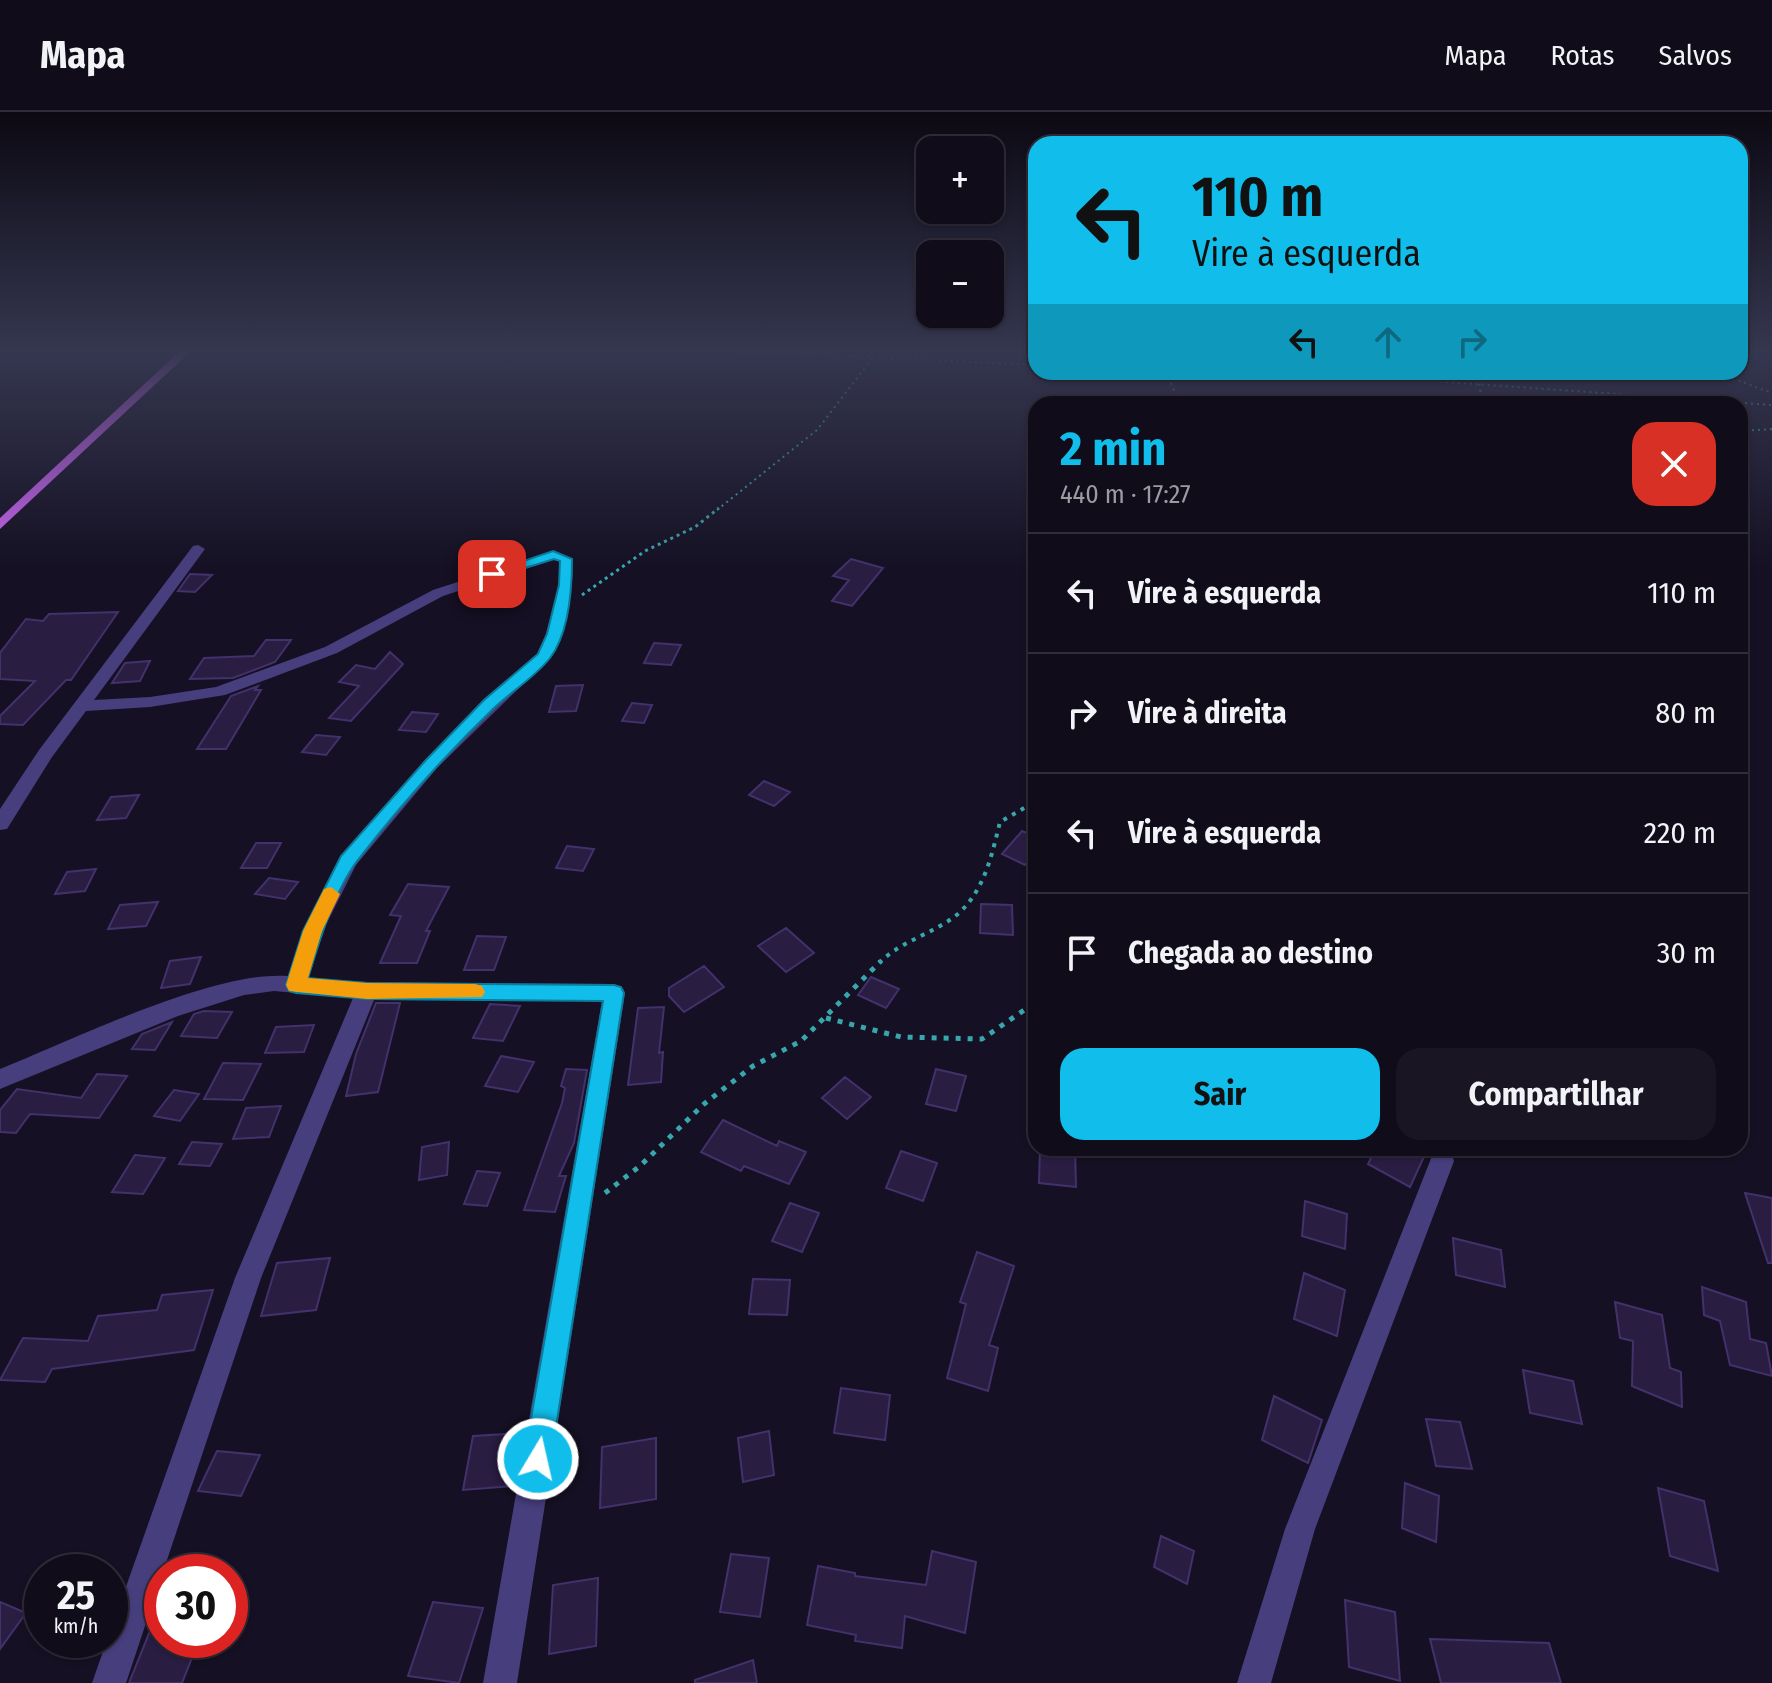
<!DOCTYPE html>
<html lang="pt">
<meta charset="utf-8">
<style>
:root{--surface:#100c1a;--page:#191523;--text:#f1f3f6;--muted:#9c9ba2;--line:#302c39;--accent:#11beeb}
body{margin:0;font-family:"Fira Sans Condensed",sans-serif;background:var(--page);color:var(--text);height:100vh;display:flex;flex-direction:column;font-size:30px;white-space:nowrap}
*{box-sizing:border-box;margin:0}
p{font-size:26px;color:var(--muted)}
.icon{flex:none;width:44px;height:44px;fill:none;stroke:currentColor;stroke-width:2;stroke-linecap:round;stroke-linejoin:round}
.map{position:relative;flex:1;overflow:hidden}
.panel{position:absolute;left:1028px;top:284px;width:720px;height:760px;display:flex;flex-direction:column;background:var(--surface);border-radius:24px;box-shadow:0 2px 6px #0004,0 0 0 2px var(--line)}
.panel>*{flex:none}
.hud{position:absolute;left:1028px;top:24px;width:720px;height:244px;border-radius:24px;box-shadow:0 2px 6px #0004,0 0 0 2px var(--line);background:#11beeb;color:#111;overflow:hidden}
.controls{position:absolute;left:916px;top:24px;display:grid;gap:16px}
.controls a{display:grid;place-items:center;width:88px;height:88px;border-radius:16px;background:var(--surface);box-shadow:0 2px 6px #0004,0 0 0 2px var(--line);font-size:40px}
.speed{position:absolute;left:24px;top:1442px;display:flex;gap:16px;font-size:40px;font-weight:700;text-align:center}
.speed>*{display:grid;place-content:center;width:104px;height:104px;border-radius:50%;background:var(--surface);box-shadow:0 2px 6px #0004,0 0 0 2px var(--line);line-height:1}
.speed small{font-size:20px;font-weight:400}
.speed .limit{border:12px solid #d22;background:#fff;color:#111}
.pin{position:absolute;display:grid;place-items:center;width:68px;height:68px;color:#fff;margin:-34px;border-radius:16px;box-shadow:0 4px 12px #0006}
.me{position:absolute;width:88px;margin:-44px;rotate:9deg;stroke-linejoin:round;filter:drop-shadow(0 0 6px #0008)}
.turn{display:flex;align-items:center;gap:28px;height:168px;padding:0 32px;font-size:36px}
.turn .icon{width:104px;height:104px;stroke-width:2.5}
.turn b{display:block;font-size:56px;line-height:68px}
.lanes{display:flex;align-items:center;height:76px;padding:0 32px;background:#0003;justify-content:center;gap:40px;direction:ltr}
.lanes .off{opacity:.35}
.round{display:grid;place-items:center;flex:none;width:84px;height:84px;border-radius:24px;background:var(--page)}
.head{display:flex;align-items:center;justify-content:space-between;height:136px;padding:0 32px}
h1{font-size:48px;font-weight:700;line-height:60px;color:var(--accent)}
.primary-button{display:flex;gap:16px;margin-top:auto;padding:16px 32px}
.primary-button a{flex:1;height:92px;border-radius:24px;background:var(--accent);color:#111;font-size:32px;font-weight:700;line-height:92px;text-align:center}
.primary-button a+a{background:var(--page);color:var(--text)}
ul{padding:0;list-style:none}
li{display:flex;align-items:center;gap:24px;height:120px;padding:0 32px;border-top:2px solid var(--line)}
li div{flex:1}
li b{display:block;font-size:30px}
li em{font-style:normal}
header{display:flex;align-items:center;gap:48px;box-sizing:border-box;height:112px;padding:0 40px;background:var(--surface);border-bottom:2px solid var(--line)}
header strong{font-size:38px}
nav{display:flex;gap:44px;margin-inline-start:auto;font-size:28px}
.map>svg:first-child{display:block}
</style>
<header>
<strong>Mapa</strong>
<nav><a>Mapa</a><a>Rotas</a><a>Salvos</a></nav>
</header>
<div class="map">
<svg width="1772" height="1571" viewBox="0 0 1772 1571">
<rect width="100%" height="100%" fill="#151023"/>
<path fill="#291d42" stroke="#43316c" stroke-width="2" d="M851 447 883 456 852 494 832 489 849 468 833 464Z
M190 462 212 463 195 480 178 479Z
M118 500 71 568H66L23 613 0 612V604L35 569 0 567V541L26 507 43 509 49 502Z
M266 528H291L275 550 233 566 190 567 204 546 254 544Z
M654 531 681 533 671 553 644 551Z
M390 540 403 552 351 609 329 606 359 574 339 570 356 553 375 557Z
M150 549 140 569 112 571 125 551Z
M583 573 576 599 549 600 556 574Z
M258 574 255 578H261L226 637H197L231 584Z
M632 591 652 593 644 611 622 609Z
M412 600 438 602 426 620 399 618Z
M316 623 340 625 326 643 302 640Z
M764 669 790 680 774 694 749 683Z
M139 683 126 706 97 708 111 685Z
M1022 719 1036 725V740L1025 753 1002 742Z
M256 731H281L267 756H241Z
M567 734 594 737 583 759 556 756Z
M96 757 85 779 55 782 67 760Z
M269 766 298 770 285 787 255 782Z
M408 772 449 775 426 819H430L417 851H380L401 804 390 803Z
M158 790 146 814 108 817 120 793Z
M981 792 1012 793 1013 823 980 821Z
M786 816 814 841 786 860 758 834Z
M477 824 506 825 494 858H464Z
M201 845 190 872 161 876 170 849Z
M704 854 724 875 684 900 669 884V876Z
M871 865 899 877 886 896 858 883Z
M376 891H400L378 980 346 984 356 942Z
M490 892 520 894 503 929 473 926Z
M664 895 659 941 663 940 661 970 628 973 638 896Z
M204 899 232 900 217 926 181 924 194 902Z
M172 910 155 938 132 937 142 922Z
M314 913 304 940 265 941 276 915Z
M501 944 534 950 518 980 485 974Z
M223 951 261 952 243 988 204 987Z
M566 957 587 958 574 1031 559 1064H566L555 1100 524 1098 562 991 565 976 561 974Z
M936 957 966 964 956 999 926 992Z
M97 962 127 964 99 1006 30 1002 16 1021 0 1020V998L17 977 81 986Z
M845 965 871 985 847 1007 822 986Z
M174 978 199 982 180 1009 154 1004Z
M281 994 269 1025 233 1027 246 996Z
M723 1008 777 1034 779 1029 806 1040 789 1072 744 1054 741 1059 701 1040Z
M192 1030 222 1032 210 1054 179 1052Z
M449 1030 447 1063 419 1068 422 1035Z
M1040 1036H1075L1076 1075 1039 1071Z
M1376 1036H1428L1410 1075 1368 1052Z
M901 1039 937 1051 923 1089 886 1076Z
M135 1043 165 1046 143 1082 112 1080Z
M477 1059 500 1061 487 1094 464 1092Z
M1745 1081 1772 1086V1151H1768Z
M1305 1089 1347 1102 1345 1137 1302 1124Z
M790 1091 819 1101 802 1140 772 1129Z
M1453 1126 1501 1138 1505 1175 1456 1163Z
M977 1140 1014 1154 989 1233 998 1236 988 1279 947 1266 966 1192 960 1190Z
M330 1146 316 1198 261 1204 277 1151Z
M1304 1161 1345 1178 1337 1224 1294 1207Z
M753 1167 790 1168 787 1203 749 1202Z
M1702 1175 1746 1190 1750 1227 1766 1231 1772 1264 1730 1253 1720 1209 1704 1203Z
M213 1178 194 1238 52 1257 45 1270 0 1268 23 1226 88 1229 98 1204 157 1198 162 1183Z
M1615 1190 1662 1203 1670 1256 1681 1260 1682 1295 1632 1274 1633 1229 1620 1226Z
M1523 1258 1573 1269 1582 1312 1530 1301Z
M841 1276 890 1283 885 1328 834 1321Z
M1274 1284 1322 1308 1308 1351 1262 1328Z
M1426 1307 1460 1310 1472 1357 1436 1354Z
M769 1319 774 1363 743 1370 738 1326Z
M522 1321 514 1374 463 1378 473 1324Z
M656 1326V1387L600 1396 602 1335Z
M217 1339 260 1343 241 1384 198 1379Z
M1405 1371 1439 1384 1436 1430 1402 1416Z
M1658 1376 1704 1389 1718 1459 1670 1444Z
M1161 1424 1194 1439 1187 1472 1154 1455Z
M932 1439 976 1450 965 1521 905 1504 902 1536 855 1529 856 1523 807 1513 818 1454 855 1461V1464L926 1473Z
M731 1442 769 1446 760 1505 720 1500Z
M598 1466 596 1534 549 1542 553 1473Z
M1345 1488 1395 1500 1400 1569 1349 1555Z
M162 1489V1528H199L182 1571H129Z
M0 1490 26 1501 0 1537Z
M433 1490 483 1496 459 1571 408 1564Z
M1430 1527 1549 1531 1561 1571H1441Z
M753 1548 757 1571H695V1568Z"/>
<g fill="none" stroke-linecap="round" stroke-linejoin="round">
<path stroke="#38a7ad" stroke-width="2" stroke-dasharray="2 4" stroke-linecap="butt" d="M729 239 1036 253
M1166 260 1180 292
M1194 260 1433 269 1772 293
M1478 260 1482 292
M1716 260 1772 281
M1740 319 1772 317
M717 398 817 318 874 244"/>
<path stroke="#38a7ad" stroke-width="3" stroke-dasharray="3 4" stroke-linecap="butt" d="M582 483 645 439 695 415 719 396"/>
<path stroke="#38a7ad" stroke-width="4" stroke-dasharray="4 6" stroke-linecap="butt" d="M879 851C902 828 936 821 959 801 985 777 992 742 1000 710L1036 689"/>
<path stroke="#38a7ad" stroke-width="5" stroke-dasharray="5 7" stroke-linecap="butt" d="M826 906 901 925 982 927 1036 890
M605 1081 640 1054 704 992 753 954 801 929 881 849"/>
<path fill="#473e7e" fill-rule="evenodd" d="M198 433 205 437 94 588 150 585 216 575 325 535 433 478 553 439 573 447C573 481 566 513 552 544L437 656 356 753 323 819 309 866 367 870 614 872 622 875 625 881 517 1571H483L602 889 374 888 261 1166 126 1571H92L107 1528H110V1520L235 1166 353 886 274 879 244 883 178 904 0 977V957C72 928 215 858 288 864L303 819 341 744 425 648 484 588 537 542 546 522 559 473V449L553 448 443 484 337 541 225 583 150 595 86 599 52 645 7 717 0 718V697L39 638 193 434Z
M1442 1038 1451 1041 1454 1049 1315 1417 1271 1571H1237L1285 1417 1430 1049 1433 1041Z"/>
<path fill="#cd64f4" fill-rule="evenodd" d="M180 239H191L0 417V406Z"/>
</g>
<linearGradient id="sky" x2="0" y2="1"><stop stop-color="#0c0913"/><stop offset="0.52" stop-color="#353750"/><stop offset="1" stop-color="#353750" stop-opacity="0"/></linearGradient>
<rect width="1772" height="459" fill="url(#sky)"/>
<path fill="#11beeb" stroke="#0b7c99" stroke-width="2" d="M553 439 572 447C572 477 569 521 550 546 535 565 512 579 495 595 446 642 399 695 357 749 334 780 319 830 308 866L367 871 614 873 621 875 624 881 551 1347 547 1357 538 1361 528 1357 524 1347 603 889 367 887 296 881 289 879 286 873 303 819 341 744 426 648 484 588 538 542 547 522 559 473 560 449 554 447 492 466 485 462Z"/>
<path fill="#f59e0b" d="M331 775 340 782 322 819 308 866 367 871 475 872 482 874 485 880 482 885 367 887 289 879 286 873 303 819 324 777Z"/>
</svg>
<div class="controls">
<a>+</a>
<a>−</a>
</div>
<div class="speed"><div>25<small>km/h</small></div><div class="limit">30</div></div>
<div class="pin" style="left:492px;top:462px;background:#d93025"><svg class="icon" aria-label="arrive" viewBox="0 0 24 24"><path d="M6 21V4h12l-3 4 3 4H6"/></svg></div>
<svg class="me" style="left:538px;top:1347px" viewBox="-20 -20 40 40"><circle r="17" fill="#11beeb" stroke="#fff" stroke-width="3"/><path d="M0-11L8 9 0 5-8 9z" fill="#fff"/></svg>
<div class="hud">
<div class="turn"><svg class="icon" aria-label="left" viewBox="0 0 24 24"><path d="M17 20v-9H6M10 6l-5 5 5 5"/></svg><div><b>110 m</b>Vire à esquerda</div></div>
<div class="lanes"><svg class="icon" aria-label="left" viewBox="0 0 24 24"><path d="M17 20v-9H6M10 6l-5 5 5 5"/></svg><svg class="icon off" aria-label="ahead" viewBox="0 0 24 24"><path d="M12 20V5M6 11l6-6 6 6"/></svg><svg class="icon off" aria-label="right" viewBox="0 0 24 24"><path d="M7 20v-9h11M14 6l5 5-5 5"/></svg></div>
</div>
<section class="panel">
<div class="head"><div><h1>2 min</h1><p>440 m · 17:27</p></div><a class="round" style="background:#d93025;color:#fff"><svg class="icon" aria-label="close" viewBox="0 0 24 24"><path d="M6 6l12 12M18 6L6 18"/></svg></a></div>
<ul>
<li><svg class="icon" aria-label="left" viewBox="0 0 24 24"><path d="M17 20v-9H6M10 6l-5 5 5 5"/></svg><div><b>Vire à esquerda</b></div><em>110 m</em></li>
<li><svg class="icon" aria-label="right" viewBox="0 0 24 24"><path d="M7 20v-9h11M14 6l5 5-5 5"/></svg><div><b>Vire à direita</b></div><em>80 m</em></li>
<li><svg class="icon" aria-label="left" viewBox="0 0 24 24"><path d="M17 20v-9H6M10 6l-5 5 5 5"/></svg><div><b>Vire à esquerda</b></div><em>220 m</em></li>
<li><svg class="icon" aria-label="arrive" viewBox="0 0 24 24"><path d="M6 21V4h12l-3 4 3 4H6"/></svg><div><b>Chegada ao destino</b></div><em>30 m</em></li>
</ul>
<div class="primary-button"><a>Sair</a><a>Compartilhar</a></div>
</section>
</div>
